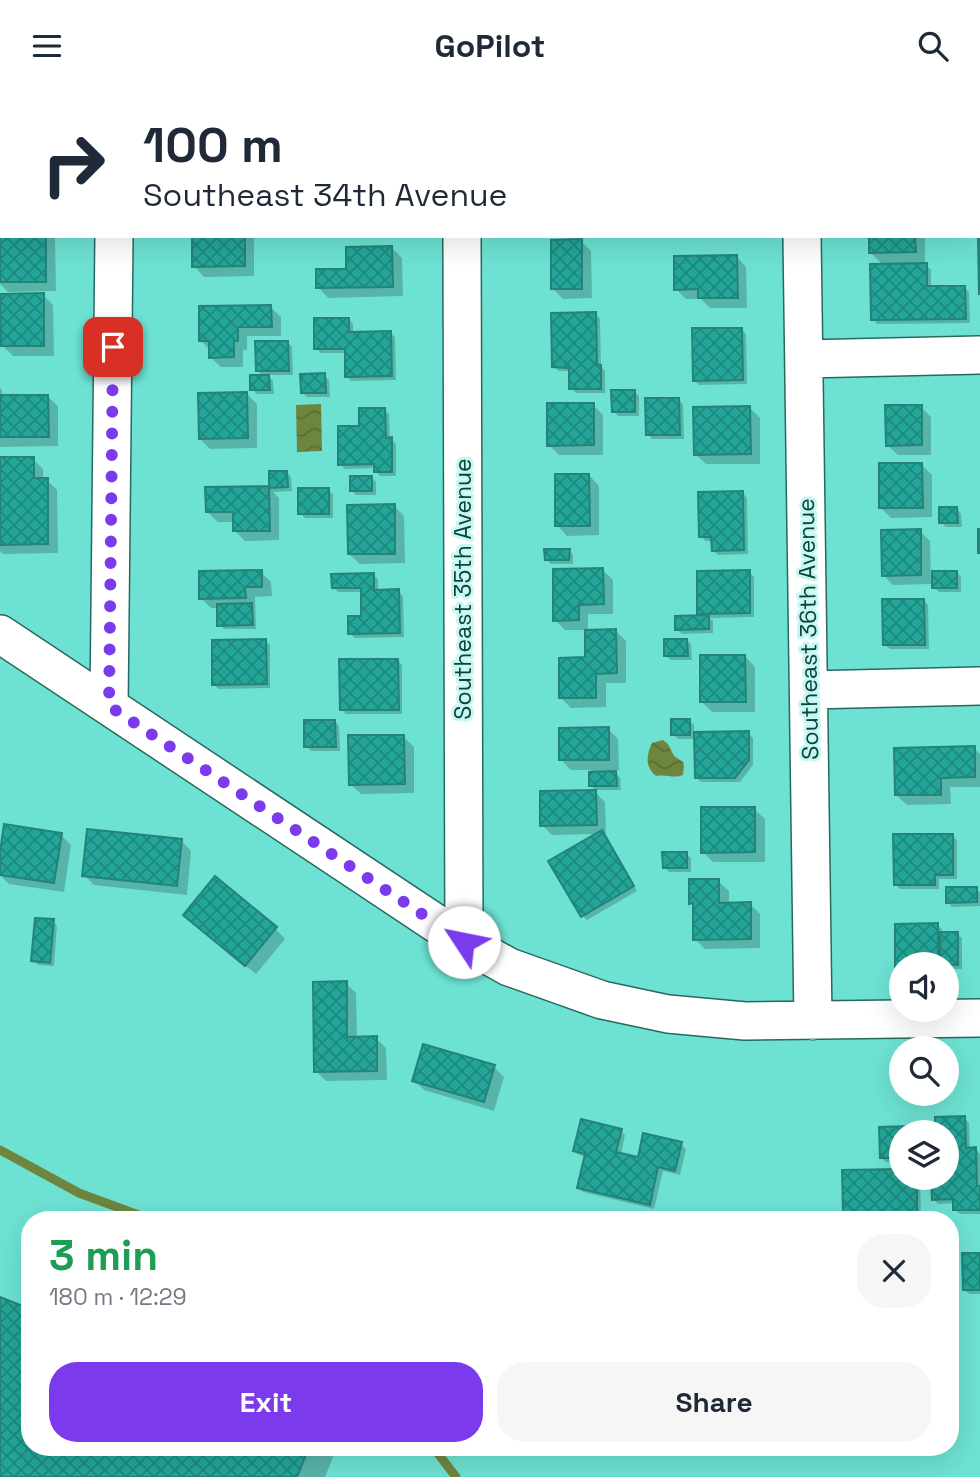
<!DOCTYPE html>
<meta charset="utf-8">
<style>
:root{--surface:#fff;--page:#f6f6f7;--text:#1f2937;--muted:#747a83;--accent:#7c3aed}
body{margin:0;font-family:"Space Grotesk",sans-serif;background:var(--page);color:var(--text);height:100vh;display:flex;flex-direction:column;font-size:26px;white-space:nowrap}
*{box-sizing:border-box;margin:0}
p{font-size:23px;color:var(--muted)}
.icon{flex:none;width:38px;height:38px;fill:none;stroke:currentColor;stroke-width:2;stroke-linecap:round;stroke-linejoin:round}
.map{position:relative;flex:1;overflow:hidden}
.panel{position:absolute;left:21px;top:1120px;width:938px;height:245px;display:flex;flex-direction:column;background:var(--surface);border-radius:28px;box-shadow:0 7px 28px #0002}
.panel>*{flex:none}
.top-card{position:absolute;left:0px;top:0px;width:980px;height:147px;box-shadow:0 7px 28px #0002;background:#fff;color:var(--text);overflow:hidden}
.fabs{position:absolute;left:889px;top:861px;display:grid;gap:14px}
.fabs a{display:grid;place-items:center;width:70px;height:70px;border-radius:50%;background:var(--surface);box-shadow:0 7px 28px #0002;font-size:35px}
.pin{position:absolute;display:grid;place-items:center;width:60px;height:60px;color:#fff;margin:-30px;border-radius:14px;box-shadow:0 4px 10px #0006}
.me{position:absolute;width:77px;margin:-38px;rotate:304deg;stroke-linejoin:round;filter:drop-shadow(0 0 5px #0008)}
.turn{display:flex;align-items:center;gap:24px;height:147px;padding:0 28px;font-size:32px}
.turn .icon{width:91px;height:91px;stroke-width:2.5}
.turn b{display:block;font-size:49px;line-height:60px}
.round{display:grid;place-items:center;flex:none;width:74px;height:74px;border-radius:28px;background:var(--page)}
.overview{display:flex;align-items:center;justify-content:space-between;height:119px;padding:0 28px}
h1{font-size:42px;font-weight:700;line-height:52px;color:#1e9e55}
.cta{display:flex;gap:14px;margin-top:auto;padding:14px 28px}
.cta a{flex:1;height:80px;border-radius:28px;background:var(--accent);color:#fff;font-size:28px;font-weight:700;line-height:80px;text-align:center}
.cta a+a{background:var(--page);color:var(--text)}
header{display:flex;justify-content:space-between;align-items:center;height:91px;padding:0 28px;background:var(--surface);font-size:32px;font-weight:700}
.map>svg:first-child{display:block}
</style>
<header><svg class="icon" aria-label="menu" viewBox="0 0 24 24"><path d="M4 6h16M4 12h16M4 18h16"/></svg>GoPilot<svg class="icon" aria-label="search" viewBox="0 0 24 24"><circle cx="10" cy="10" r="6"/><path d="M15 15l6 6"/></svg></header>
<div class="map">
<svg width="980" height="1386" viewBox="0 0 980 1386">
<defs>
<pattern id="water-waves" width="16" height="10" patternUnits="userSpaceOnUse" patternTransform="scale(1.75)"><rect width="16" height="10" fill="#6e853e"/><path d="M0 5q4-4 8 0t8 0" fill="none" stroke="#596e35"/></pattern>
<pattern id="building-cross-hatch" width="8" height="8" patternUnits="userSpaceOnUse" patternTransform="scale(1.75)"><rect width="8" height="8" fill="#23a699"/><path d="M0 0l8 8M0 8l8-8" fill="none" stroke="#1d897e"/></pattern>
</defs>
<rect width="100%" height="100%" fill="#6de2d3"/>
<path fill="url(#water-waves)" d="M321 313 322 360 297 361 296 314Z
M663 649 668 653 674 665 683 671 684 675 683 684C674 688 667 683 656 685 645 676 646 665 652 652Z"/>
<path fill="#0003" d="M942 0H964V2H942Z
M978 105H980V129H978Z
M0 128 2 145H55L56 200 8 201 0 193Z
M194 145H254V185L204 186 194 175Z
M560 145H603V146H561Z
M870 145H925V171H923L931 179V197H965L969 201 970 232 877 233 873 228 884 175 871 162Z
M581 150 591 160 592 207 563 208 553 198Z
M392 157 402 167 403 205 328 207 318 196Z
M736 165 746 176 747 217H710L701 208H686L676 198Z
M43 204 53 214 54 265H13L3 255Z
M270 216 281 226V245H247V259H243V276H221L210 266V259L201 250Z
M596 223 600 228 601 276 605 280V302H576L571 297V280H559L554 276Z
M349 228 353 233V242H390L395 246 396 289 351 290 347 285 346 262H321L316 257Z
M741 238 746 243 747 293 699 294 694 289Z
M288 252 292 256 293 284H267L273 290 274 303H257L252 298 264 286 257 279Z
M324 284 329 289 330 306H307L303 302Z
M0 297 2 299V306L47 305 58 315V355L0 356Z
M634 300 639 305V325H618L614 321Z
M247 303 257 313V357L210 358 200 348Z
M678 308 683 313 684 348H652L648 343Z
M593 314 603 324V364H559L549 354Z
M921 316 931 326V364H898L887 354Z
M750 317 760 327V373H706L695 363Z
M384 318 389 323 390 348 396 353V385H380L376 380V377L345 378 340 373 361 337Z
M0 368H33L43 378V388L47 389 57 399 58 462 3 463 0 460Z
M921 373 932 384V426L891 427 881 417Z
M287 382 291 386 292 400 273 401 279 407V449L245 450 235 440 234 431H218L207 421V397L271 396Z
M589 384 599 395V444L567 445 557 434Z
M372 387 376 391V404H356L351 399Z
M328 399 333 403V427H305L300 422Z
M743 402 747 407 748 463 718 464 713 459V450H705L701 445Z
M394 415 404 425 405 472 360 473 349 463Z
M957 418 961 423 962 436H946L941 432Z
M920 440 930 450 931 493 893 494 883 484Z
M569 459 573 464V473H551L546 468Z
M603 479 613 489V523H588V540H616L626 550V592H606V616L571 617 561 607 587 568V539H565L555 529Z
M261 481 271 491 272 505 255 506 256 538H224L219 534V517H211L201 507Z
M749 481 754 486V526L709 527 713 530V542L682 543 677 538 703 526 699 522Z
M957 482 961 486V501H939L934 496Z
M373 484 378 488V501L398 500 403 505 404 546 355 547 350 543 363 527V501H338L333 496Z
M923 509 928 514 929 558H890L885 554Z
M265 549 270 554V597L218 598 214 593Z
M687 549 691 554 692 569H671L666 565Z
M745 565 755 576V621H712L702 611Z
M397 569 402 574V623H346L341 618Z
M689 630 694 634V643L748 642 753 647V674L740 691H701L697 687 696 648H678L673 643Z
M335 631 339 635 340 660H311L306 655Z
M608 638 618 648 619 679H612L620 687 621 699H595L591 694V679H571L561 669Z
M403 645 414 656V702L361 703 350 693Z
M974 657 980 663V696H950L951 713 907 714 896 704Z
M595 701 605 711 606 743H605L637 800 587 829 582 824 598 743 552 744 542 734Z
M754 718 765 728V771H713L703 761Z
M61 744 71 754 64 801 9 793 0 784V772Z
M952 744 957 749V788H939V798H900L896 794Z
M181 749 191 760 187 804 94 794 84 784Z
M686 763 691 767V781H669L664 776Z
M718 790 729 800V814L750 813 760 823V857L705 858 695 848 694 816 691 812Z
M976 798 980 801V815L952 816 948 811Z
M185 824 275 837 285 848 256 883 195 834Z
M53 830 57 835 54 875 38 874 33 869Z
M897 834H937L942 838V843H957L962 847V878H947V873H901V882L897 877Z
M346 892 356 902 357 947H376L386 957 387 989 326 990 316 980Z
M494 976 504 986 494 1020 424 999 414 989Z
M965 1027 969 1032 970 1059 976 1058 980 1063V1123H960L955 1119V1112L938 1113 934 1108 933 1087H947V1041H937V1028Z
M910 1037 914 1041H901V1071H886L882 1067 881 1038Z
M621 1040 625 1044 621 1064 639 1068 681 1053 686 1058 680 1084 663 1080 654 1118 583 1101 579 1096 586 1066 579 1064 575 1060Z
M844 1080H901V1087H920L921 1126H915V1129H870V1126L849 1127 844 1122Z
M980 1164V1203H969L964 1198Z
M0 1208 30 1356H337L325 1386H0Z"/>
<g fill="none" stroke-linecap="round" stroke-linejoin="round">
<path stroke="#6e853e" stroke-width="9" d="M0 1059 79 1102 152 1129
M433 1356 456 1386"/>
</g>
<path fill="url(#building-cross-hatch)" stroke="#258379" stroke-width="2" d="M192 0H237V2H192Z
M354 0H395V2H354Z
M531 0H571L574 2H530Z
M738 0V2H691V1Z
M867 0H926V2H867Z
M978 23H980V55H978Z
M0 126H2V145H46V191H0Z
M192 145H245V175L192 176Z
M869 145H915L916 161 869 162Z
M978 147H980V203H979Z
M582 148V198H551V149Z
M392 155 393 196 316 197V178H346V156Z
M737 164 738 207H698V198L674 199V165Z
M927 172V195H965L966 228 871 229 870 173Z
M44 202V255H1L0 203Z
M271 214 272 236H238V250H234V266L209 267V250H199V215Z
M596 221 597 274H601V298H569V277L552 276 551 222Z
M314 227H349V241L391 240 392 285 345 286V258H314Z
M692 237H742L743 289 693 290Z
M255 250H288L289 280H256Z
M325 282 326 302H301L300 283Z
M250 284H269L270 299H250Z
M611 299H635V321H612Z
M247 301 248 347 199 348 198 302Z
M0 304H48L49 346H0Z
M645 307H679L680 344H646Z
M547 312H594V354L547 355Z
M885 314H922V354L886 355Z
M750 315 751 363 694 364 693 316Z
M359 317H385L386 347 392 346V381H374V373L338 374V335H359Z
M0 366H34V387H48V453L0 454Z
M879 372H922L923 417H879Z
M269 380H287L288 396 269 397Z
M555 383H589L590 435H555Z
M350 385H372V400H350Z
M269 395 270 440H233V421H206L205 396Z
M298 397H329V423H298Z
M743 400 744 459 712 460 711 446H699L698 401Z
M395 413V463H348L347 414Z
M939 416H957L958 432H939Z
M921 438V484L882 485 881 439Z
M978 438H980V462H978Z
M544 458H570L569 469H545Z
M603 477 604 513 579 514V529L553 530V478Z
M262 479V496H245L246 507 199 508V480Z
M750 479V522L697 523V480Z
M932 480H957V497H932Z
M374 482V499L399 498 400 542 348 543V525H361V497H332L331 483Z
M882 508H924L925 554H883Z
M252 512 253 534 217 535V513Z
M709 524V538L675 539V525Z
M616 538 617 582 596 583V607H559V567L585 566V539Z
M266 548 267 593 212 594V549Z
M664 548H687L688 565H664Z
M700 564H745L746 611H700Z
M339 568H398L399 619H340Z
M671 628H690V644H671Z
M304 629H335L336 656H304Z
M609 636V669H559V637Z
M749 640V669L735 687H695L694 641Z
M348 644H404L405 693 349 694Z
M975 655V686L941 687V704H895L894 657Z
M616 680 617 695H589V681Z
M596 699 597 734 540 735V700Z
M701 716H755V761L701 762Z
M4 733 62 742 54 792 0 784V761Z
M87 738 182 748 177 795 82 785Z
M602 739 634 795 581 826 548 770Z
M893 743H953V784H935V794H894Z
M662 761H687V777H663Z
M215 785 277 836 245 875 183 824Z
M689 788H719V812L751 811V848L693 849V812L689 813Z
M946 796H977V811L946 812Z
M35 827 54 828 50 872 31 870Z
M938 832V873H901V878H895V833Z
M940 841H958V874L940 873Z
M347 890V946L377 945V980L314 981 313 891Z
M423 953 495 974 484 1011 412 990Z
M965 1025 966 1057 976 1056 977 1095H980V1119H953V1108L932 1109 931 1087H947V1041H935V1026Z
M581 1028 622 1038 616 1061 638 1066 643 1042 682 1051 675 1080 658 1076 650 1114 577 1097 585 1063 573 1060Z
M911 1035V1041H901V1067H880L879 1036Z
M901 1078V1087H917V1122H911V1129H868V1122L843 1123 842 1079Z
M813 1121V1129H714L790 1128V1122Z
M962 1162H980V1199H963Z
M0 1206 30 1218V1356H309L297 1386H0Z"/>
<g fill="none" stroke-linecap="round" stroke-linejoin="round">
<g stroke="#296860" stroke-width="40">
<path id="minor" d="M461 0V2
M800 0V2
M116 2V0
M462 145 464 851
M802 145 813 930
M804 268 980 264
M0 543 464 851 509 876 602 909 668 923 745 930 980 927
M809 599 980 595
M109 615 114 145"/>
</g>
<use href="#minor" stroke="#fff" stroke-width="37"/>
</g>
<g fill="none" stroke-linecap="round" stroke-linejoin="round">
<path stroke="#7c3aed" stroke-width="12" stroke-dasharray="0 21.6" d="M113 256 109 615 464 851"/>
</g>
<g text-anchor="middle" stroke-width="6" stroke-linejoin="round" paint-order="stroke">
<g font-size="23" fill="#0e423d" stroke="#c4f8f0">
<text transform="translate(463 498) rotate(-90)" y="8">Southeast 35th Avenue</text>
<text transform="translate(808 538) rotate(-91)" y="8">Southeast 36th Avenue</text>
</g>
</g>
</svg>
<div class="fabs">
<a><svg class="icon" aria-label="sound" viewBox="0 0 24 24"><path d="M4 9h4l5-4v14l-5-4H4zM17 9q2 3 0 6"/></svg></a>
<a><svg class="icon" aria-label="search" viewBox="0 0 24 24"><circle cx="10" cy="10" r="6"/><path d="M15 15l6 6"/></svg></a>
<a><svg class="icon" aria-label="layers" viewBox="0 0 24 24"><path d="M12 4l9 5-9 5-9-5zM3 14l9 5 9-5"/></svg></a>
</div>
<div class="pin" style="left:113px;top:256px;background:#d93025"><svg class="icon" aria-label="arrive" viewBox="0 0 24 24"><path d="M6 21V4h12l-3 4 3 4H6"/></svg></div>
<svg class="me" style="left:464px;top:851px" viewBox="-20 -20 40 40"><circle r="19" fill="#fff"/><path d="M0-13L10 11 0 6-10 11z" fill="#7c3aed"/></svg>
<div class="top-card">
<div class="turn"><svg class="icon" aria-label="right" viewBox="0 0 24 24"><path d="M7 20v-9h11M14 6l5 5-5 5"/></svg><div><b>100 m</b>Southeast 34th Avenue</div></div>
</div>
<section class="panel">
<div class="overview"><div><h1>3 min</h1><p>180 m · 12:29</p></div><a class="round"><svg class="icon" aria-label="close" viewBox="0 0 24 24"><path d="M6 6l12 12M18 6L6 18"/></svg></a></div>
<div class="cta"><a>Exit</a><a>Share</a></div>
</section>
</div>
